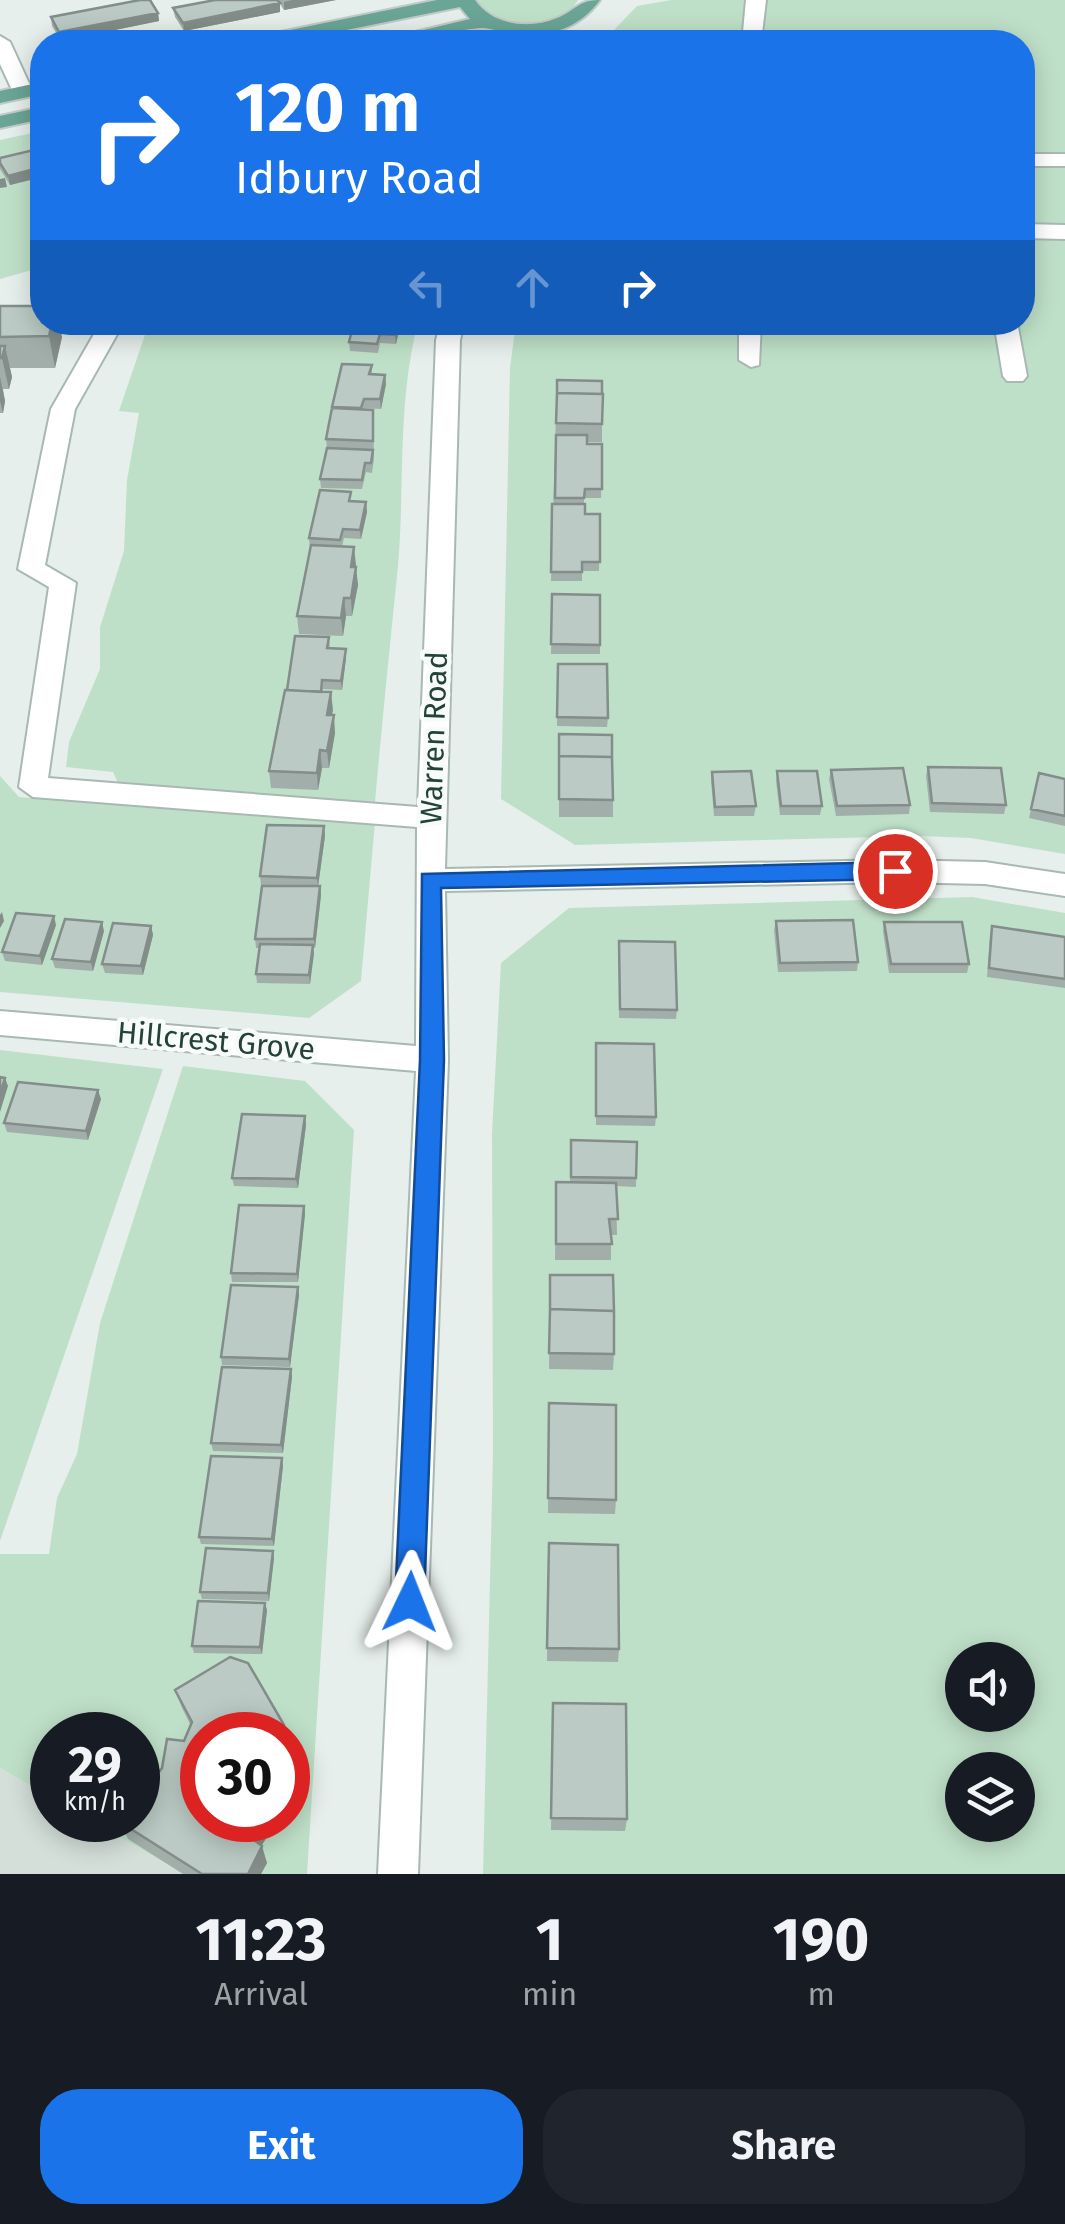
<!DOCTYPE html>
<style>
:root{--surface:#171b24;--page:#20242c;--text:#f1f3f6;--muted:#9ea1a6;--accent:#1a73e8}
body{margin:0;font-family:"Fira Sans",sans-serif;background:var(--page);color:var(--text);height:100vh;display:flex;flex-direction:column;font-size:38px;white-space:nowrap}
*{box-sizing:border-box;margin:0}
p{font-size:32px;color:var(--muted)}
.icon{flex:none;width:55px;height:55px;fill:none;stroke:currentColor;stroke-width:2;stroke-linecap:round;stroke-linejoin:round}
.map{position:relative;height:1874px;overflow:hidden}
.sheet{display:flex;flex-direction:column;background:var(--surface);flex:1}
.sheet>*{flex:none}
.guide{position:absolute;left:30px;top:30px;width:1005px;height:305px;border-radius:40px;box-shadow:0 5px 25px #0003;background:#1a73e8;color:#fff;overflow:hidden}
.buttons{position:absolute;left:945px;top:1642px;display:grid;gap:20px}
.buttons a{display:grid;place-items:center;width:90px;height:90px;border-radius:50%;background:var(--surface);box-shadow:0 5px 25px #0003;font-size:50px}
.speed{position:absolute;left:30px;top:1712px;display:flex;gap:20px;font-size:50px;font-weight:700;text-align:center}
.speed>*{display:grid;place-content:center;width:130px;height:130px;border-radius:50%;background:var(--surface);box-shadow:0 5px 25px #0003;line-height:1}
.speed small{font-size:25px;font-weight:400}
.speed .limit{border:15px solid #d22;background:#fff;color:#111}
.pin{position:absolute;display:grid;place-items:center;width:85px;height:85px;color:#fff;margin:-42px;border:5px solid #fff;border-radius:50%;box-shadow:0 2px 10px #0007}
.me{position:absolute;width:110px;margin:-55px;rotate:2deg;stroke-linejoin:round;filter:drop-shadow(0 0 8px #0008)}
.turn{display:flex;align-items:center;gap:35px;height:210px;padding:0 40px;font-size:45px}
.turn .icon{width:130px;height:130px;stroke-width:2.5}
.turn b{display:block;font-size:70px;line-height:85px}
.lanes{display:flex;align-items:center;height:95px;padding:0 40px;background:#0003;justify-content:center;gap:50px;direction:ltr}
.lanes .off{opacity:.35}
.eta{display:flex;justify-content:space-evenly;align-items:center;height:170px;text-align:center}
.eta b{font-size:60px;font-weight:700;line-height:70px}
.cta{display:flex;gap:20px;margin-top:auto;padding:20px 40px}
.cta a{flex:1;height:115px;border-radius:40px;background:var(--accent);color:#fff;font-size:40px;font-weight:700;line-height:115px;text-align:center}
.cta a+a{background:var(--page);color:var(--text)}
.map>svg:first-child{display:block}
</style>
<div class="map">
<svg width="1065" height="1874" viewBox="0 0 1065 1874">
<rect width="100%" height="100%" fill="#e6efeb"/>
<path fill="#d4dfda" d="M0 1768 52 1798V1820H90L184 1874H0Z"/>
<path fill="#bfe0c8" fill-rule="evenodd" d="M477 0H578C562 31 493 32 477 0Z
M671 0H1065V854L971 838 920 836 575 845 501 799 510 368 516 323 1022 322V42H586L612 32 637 6Z
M42 131V267L0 279V140Z
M149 323H418C397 402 405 485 398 566 390 645 382 723 375 802L119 785 113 772 66 767 69 742 100 669V627L124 551 127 480 139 413 119 411Z
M0 776 19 797 375 822 361 981 309 1018 0 992Z
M972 897 1065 913V1874H483L493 1454 492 1134 501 963 569 908ZM962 1660H1018V1715H962ZM962 1770H1018V1825H962Z
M0 1050 163 1069 0 1541Z
M183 1066 305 1081 354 1130 307 1874H184L90 1820H138V1735H52V1798L0 1768V1554H49L57 1498 77 1454 100 1323ZM202 1735H288V1820H202Z"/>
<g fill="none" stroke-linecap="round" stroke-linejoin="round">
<g stroke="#a8b8b2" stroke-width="4">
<path id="minor" d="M746 0H766L761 42H742Z
M0 36 10 42 33 92 30 96 13 92 0 64Z
M1022 154H1065V166H1022Z
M1022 224 1065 225V239L1022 238Z
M101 322H124L75 409 45 565 76 583 48 778 418 807 436 340 441 322H464L460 340 445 869 895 860 985 862 1065 874V896L985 884 895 882 445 891 448 1060 418 1874H378L416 1071 0 1035V1011L416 1046 417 827 33 797 19 787 49 587 18 569 51 409Z
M739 322H761L759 365 751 367 739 360Z
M994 322H1017L1027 376 1023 381H1007L1003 376Z"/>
</g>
<g stroke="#c2cac8" stroke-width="4">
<path id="major" d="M437 0H475C492 25 529 30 557 18 575 11 578 0 600 0 579 29 546 39 511 34 501 33 490 27 480 28 444 31 411 44 373 42L470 19 460 7 287 42H251L261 36Z
M42 82V94L0 103V91Z
M42 107V119L0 128V116Z"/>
</g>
<use href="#minor" fill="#fff" fill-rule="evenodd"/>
<use href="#major" fill="#6aa596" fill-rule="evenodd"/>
</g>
<path fill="#a1aea9" d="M215 0H336L284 10 280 4V12L184 31 175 17 173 8Z
M158 13 159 21 61 41 52 26 51 17Z
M42 148V177L10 185 0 169V158Z
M0 306 62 337 55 368H10L12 377 9 389H3L5 401 3 413H0Z
M354 322H401L396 344 380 343 378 353 350 351 349 342Z
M372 365V374L385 375 386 384 381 409 364 408V409L373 410 374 459 372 473 366 472 362 489 321 488 320 479 327 448 326 439Z
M557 380 602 381V442H587V444H602L601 498H584V504L585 514H600L599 571H582V581H551Z
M352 502H366L367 512 361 539 344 538 342 547 355 567 358 585 352 616H346L343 636 299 634 297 616 310 548 309 538Z
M552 594 600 595V654H551Z
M329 637 330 648 346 658 342 690 323 689V692H331L332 715 335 733 329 768H322L318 790 271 788 269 771 287 690Z
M558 664 608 718 607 727 557 726Z
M559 734 613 800V817H559Z
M928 767 1006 805 1004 814 930 812 926 776Z
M831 770 910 805 909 814 836 816 829 779Z
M777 771 822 806 820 815H780L776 781Z
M712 772 756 806 754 816H714L711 781Z
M1039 773 1065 779V826L1029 818Z
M324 826 325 836 318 886H320L321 895 315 948H313L310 984 257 983 256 974 259 948H256L255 939 282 886 261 885 260 876Z
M776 921 858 962 857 971 778 972 774 930Z
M884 922 969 964 967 973H889L883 931Z
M56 925 42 965 5 961 2 952Z
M151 926 153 935 143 975 105 973 102 964Z
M992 926 1065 937V988L987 977 990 935Z
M104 931 93 971 55 968 52 959Z
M619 941 677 1010 676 1019 619 1018Z
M596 1043 656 1117 655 1126 596 1125Z
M101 1099 88 1140 7 1132 4 1123Z
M305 1116 306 1125 298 1188 234 1186 232 1178Z
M571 1140 637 1142 636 1187 616 1186 617 1235H611V1260H555L556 1182H570Z
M304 1206 305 1214 298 1282H232L231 1273Z
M550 1275 614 1354 613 1370 549 1369Z
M298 1287 299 1295 290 1367 222 1365 221 1357Z
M291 1369 292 1377 283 1453 213 1451 211 1443Z
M549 1403 616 1500 615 1514 548 1513Z
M283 1466 274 1546 201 1544 199 1537Z
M549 1543 619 1649 618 1662 547 1661Z
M274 1558 269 1601 202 1599 200 1592Z
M267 1610 262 1654 194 1653 192 1646Z
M175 1690 202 1735 278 1820 261 1846 267 1863 261 1874H183L128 1839 120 1822 184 1741 191 1726 182 1708Z
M553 1703 627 1819 625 1831 551 1830Z"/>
<path fill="#838d89" d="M292 0H336L284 10V2Z
M280 3V12L184 31 183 23Z
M158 13 159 21 61 41 59 32Z
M42 167V177L10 185 8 176Z
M5 178 7 187 0 188V179Z
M52 322H59L62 337 55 368 49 336Z
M398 322H401L396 344 395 335Z
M5 346 12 377 9 389 2 358Z
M385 375 386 384 381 409 380 399Z
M0 377 5 401 3 413 0 401Z
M366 502 367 512 361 539 360 530Z
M354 547 356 565 352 585 351 567Z
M356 567 358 585 352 616 351 598Z
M344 598 346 616 343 636 341 618Z
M346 649V658L342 690 341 681Z
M331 692 333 710 329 732 327 715Z
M334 715 335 733 329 768 327 751Z
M320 750 322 768 318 790 317 773Z
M324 826 325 836 318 887 317 878Z
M320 886 321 895 315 948 314 939Z
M2 912 4 921 0 928V915Z
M54 916 56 925 42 965 40 956Z
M102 922 104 931 93 971 91 962Z
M151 926 153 935 143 975 141 966Z
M313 945 314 954 310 984 309 975Z
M5 1078 8 1086 0 1112V1094Z
M98 1090 101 1099 88 1140 86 1131Z
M305 1116 306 1125 298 1188 296 1179Z
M304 1206 305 1214 298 1282 297 1274Z
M298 1287 299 1295 290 1367 289 1359Z
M291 1369 292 1377 283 1453 281 1445Z
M282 1458 283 1466 274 1546 272 1539Z
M273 1551 274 1558 269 1601 268 1593Z
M265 1603 267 1610 262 1654 260 1647Z
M284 1725 287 1735H272Z
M262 1820H278L256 1854 250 1837Z
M262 1846 267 1863 261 1874H248Z"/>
<path fill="#bbcac4" stroke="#838d89" stroke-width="2.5" d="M140 0H150L158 13 59 32 51 17Z
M215 0H277L280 3 183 23 173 8Z
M42 148V167L8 176 0 163V158Z
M0 306H42V322H52L49 336 0 337Z
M354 322H398L395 335 380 334 377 344 349 342Z
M0 346H5L2 358H0Z
M342 364 372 365 369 374 385 375 380 399H364L361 408 332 407Z
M557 380 602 381V394L557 393Z
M557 393 603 394 602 424 556 423Z
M332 408 373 410V441L326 439Z
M556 435H587V444H602V489H585L584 498H555Z
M327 448 373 450 371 463H365L362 480 320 479Z
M320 490 351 492 349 501 366 502 360 530 343 529 340 540 309 538Z
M552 504H585V514H600V562H582V572H551Z
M311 545 354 547 351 567H356L351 598H344L341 618 297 616Z
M552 594 600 595V645L551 644Z
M295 636 329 637 327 648 346 649 341 681 322 680 321 692 287 690Z
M558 664H607L608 718 557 717Z
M285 690 331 692 327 715H334L327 751 320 750 317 773 269 771Z
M559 734 612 735V757L559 756V765Z
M559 756 612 757 613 800 559 799Z
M928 767 1001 768 1006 805 932 803Z
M903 768 910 805 837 806 831 770Z
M751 771 756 806 715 807 712 772Z
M777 771H817L822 806H781Z
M1039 773 1065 779V816L1031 809Z
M267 825 324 826 317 878 260 876Z
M262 886H320L314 939H255Z
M16 913 54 916 40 956 2 952Z
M65 919 102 922 91 962 52 959Z
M853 920 858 962 780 963 776 921Z
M884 922H962L969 964H891Z
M113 923 151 926 141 966 102 964Z
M992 926 1065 937V979L989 968Z
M619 941 675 942 677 1010 620 1009Z
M260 944 313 945 309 975 256 974Z
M596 1043 654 1044 656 1117 596 1116Z
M0 1077 5 1078 0 1094Z
M18 1082 98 1090 86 1131 4 1123Z
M242 1114 305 1116 296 1179 232 1178Z
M571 1140 637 1142 636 1178 571 1177Z
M556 1182 616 1183 618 1219H609L612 1244H556Z
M239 1205 304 1206 297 1274 231 1273Z
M550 1275H613L614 1311 550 1309V1313Z
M231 1285 298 1287 289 1359 221 1357Z
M550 1309 614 1311V1354L549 1353Z
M222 1367 291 1369 281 1445 211 1443Z
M549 1403 616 1405V1500L548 1498Z
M211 1456 282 1458 272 1539 199 1537Z
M549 1543 618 1545 619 1649 547 1648Z
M206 1548 273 1551 268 1593 200 1592Z
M198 1601 265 1603 260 1647 192 1646Z
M230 1657 248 1663 284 1725 272 1735H202V1820H262L250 1837 262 1846 248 1874H202L120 1822 122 1820H138V1800L162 1768 167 1739 184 1741 192 1722 175 1690Z
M553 1703 626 1704 627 1819 551 1818Z"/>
<path fill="#1a73e8" stroke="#114b97" stroke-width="2.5" d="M895 862 906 871 895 879 441 888 444 1060 424 1602 420 1612 410 1616 400 1612 395 1602 420 1060 422 874Z"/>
<g text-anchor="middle" stroke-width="9" stroke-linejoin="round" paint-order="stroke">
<g font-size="30" fill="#24423a" stroke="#f7fbf9">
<text transform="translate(434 738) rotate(-88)" y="10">Warren Road</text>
<text transform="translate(216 1041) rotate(5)" y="10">Hillcrest Grove</text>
</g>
</g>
</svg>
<div class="buttons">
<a><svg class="icon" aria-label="sound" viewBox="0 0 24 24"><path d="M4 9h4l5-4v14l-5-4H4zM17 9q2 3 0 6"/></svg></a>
<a><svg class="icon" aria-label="layers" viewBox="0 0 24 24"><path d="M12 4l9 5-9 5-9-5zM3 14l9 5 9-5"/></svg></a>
</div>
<div class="speed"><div>29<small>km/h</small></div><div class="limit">30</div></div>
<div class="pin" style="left:895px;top:871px;background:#d93025"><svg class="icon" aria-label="arrive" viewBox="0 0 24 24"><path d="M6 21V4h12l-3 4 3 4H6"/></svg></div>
<svg class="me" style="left:410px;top:1602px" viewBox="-20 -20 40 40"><path d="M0-17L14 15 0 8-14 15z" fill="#1a73e8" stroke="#fff" stroke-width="4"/></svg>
<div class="guide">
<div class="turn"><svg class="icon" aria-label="right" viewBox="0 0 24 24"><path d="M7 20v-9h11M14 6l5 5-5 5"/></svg><div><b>120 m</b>Idbury Road</div></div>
<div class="lanes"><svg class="icon off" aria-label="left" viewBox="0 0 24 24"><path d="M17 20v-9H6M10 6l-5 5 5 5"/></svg><svg class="icon off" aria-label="ahead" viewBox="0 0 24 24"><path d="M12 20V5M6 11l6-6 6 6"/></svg><svg class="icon" aria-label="right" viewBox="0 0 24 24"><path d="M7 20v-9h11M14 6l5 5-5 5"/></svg></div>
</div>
</div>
<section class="sheet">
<div class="eta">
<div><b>11:23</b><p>Arrival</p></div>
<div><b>1</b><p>min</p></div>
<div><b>190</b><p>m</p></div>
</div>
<div class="cta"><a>Exit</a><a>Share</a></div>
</section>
